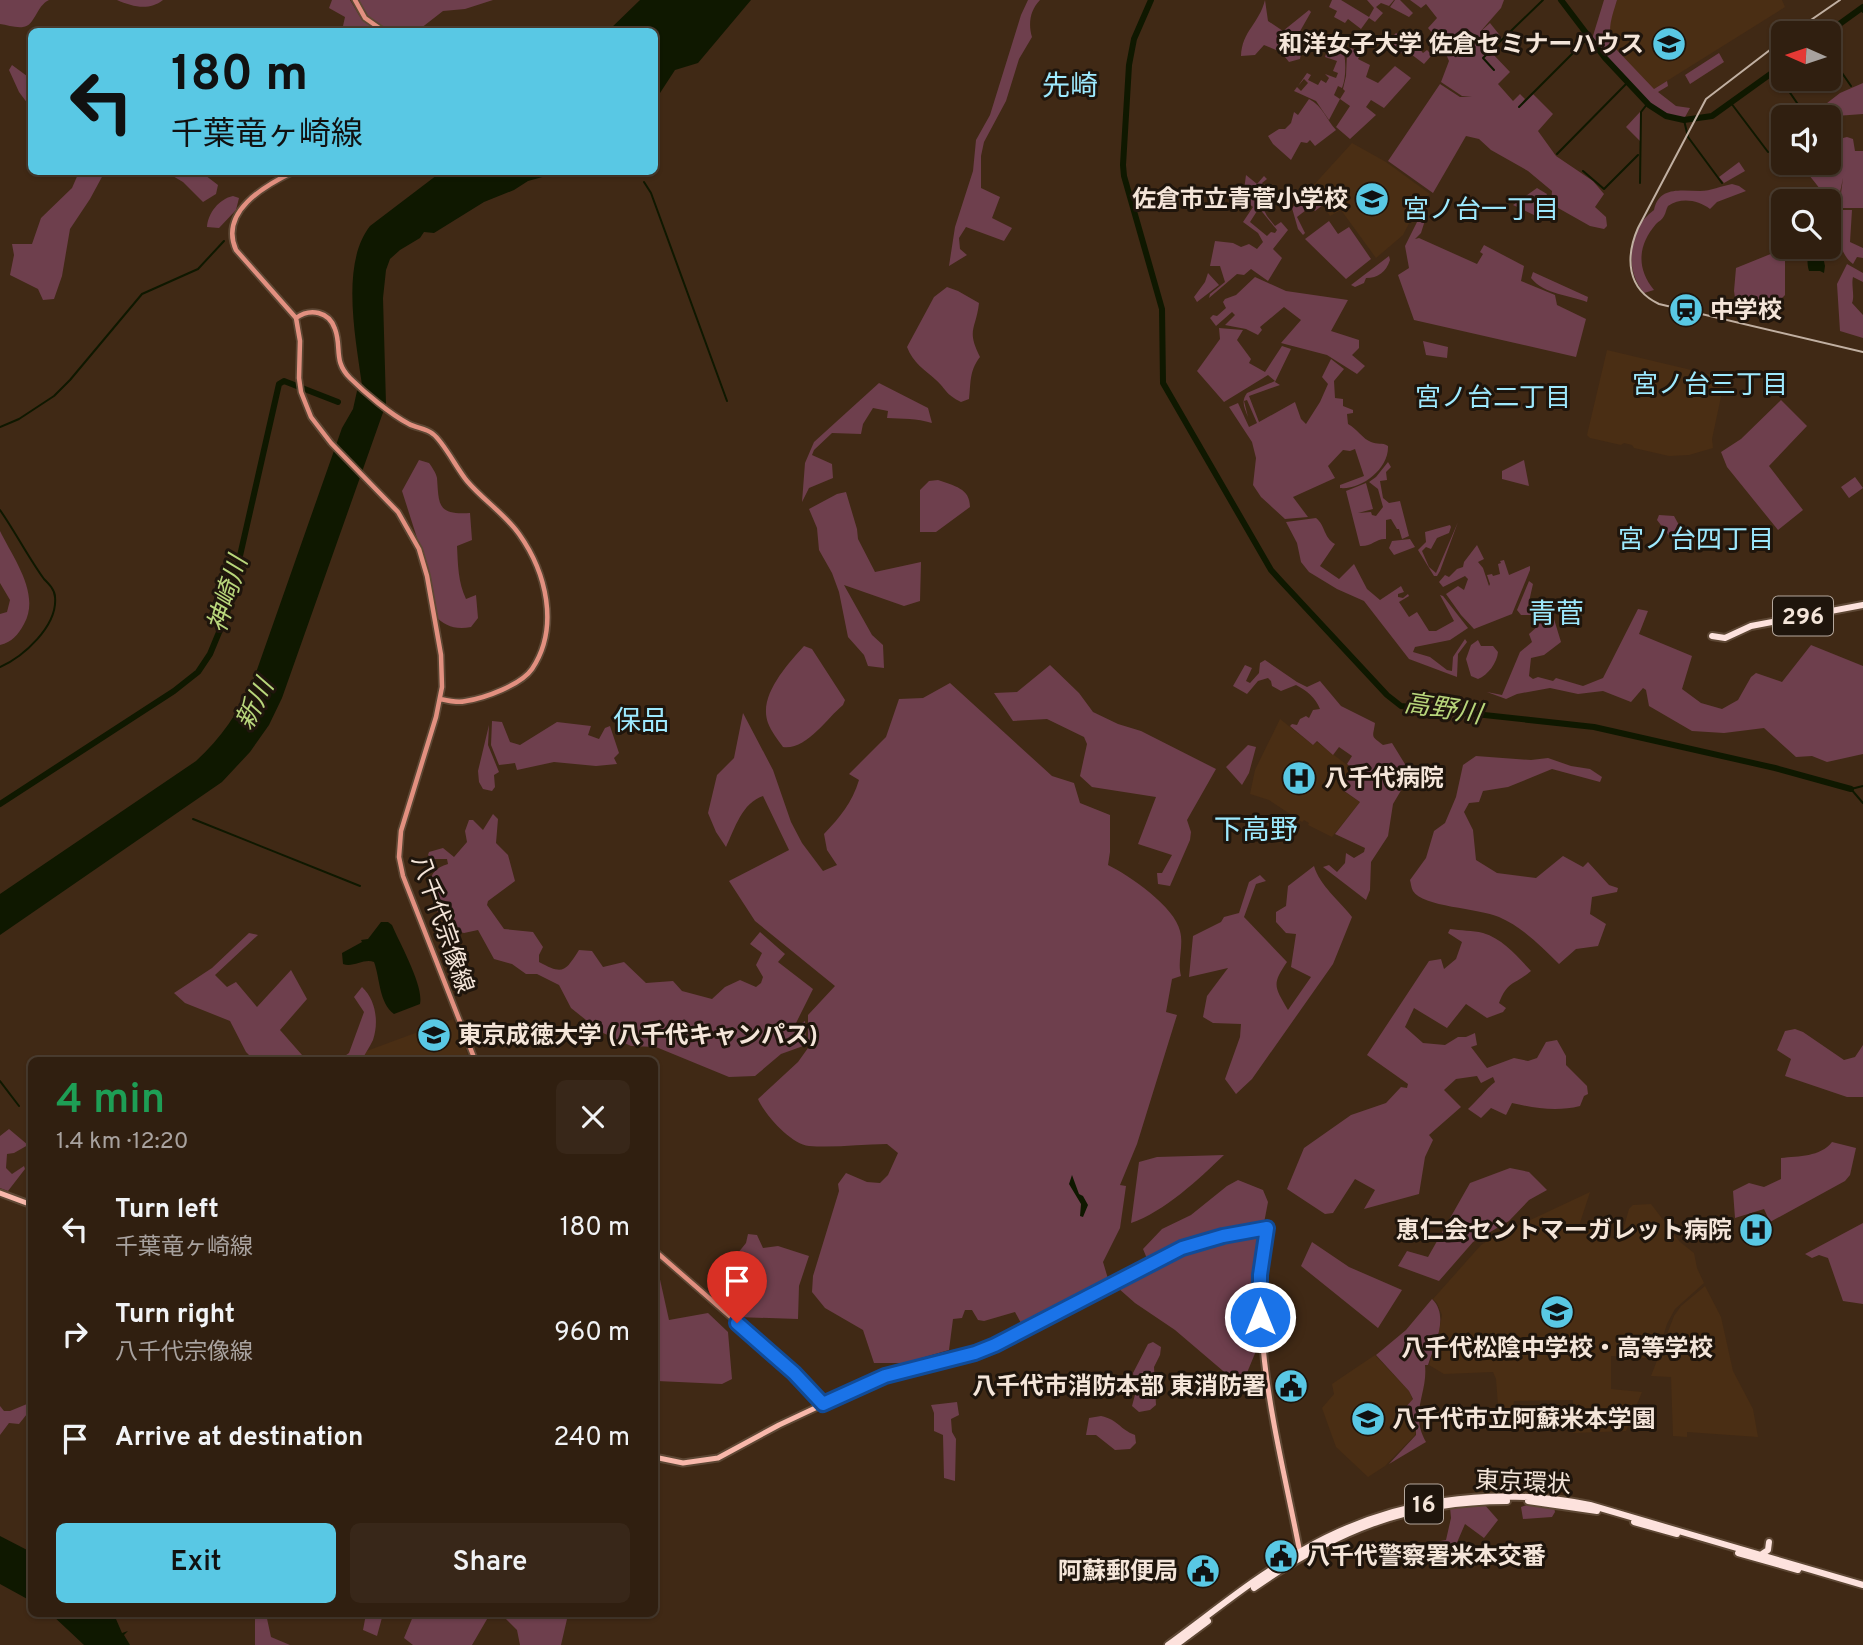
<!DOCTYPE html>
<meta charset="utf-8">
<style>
:root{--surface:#301f10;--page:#382719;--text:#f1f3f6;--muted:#a8a29f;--line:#4b3d30;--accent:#59c8e4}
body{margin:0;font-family:Overpass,"Noto Sans JP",sans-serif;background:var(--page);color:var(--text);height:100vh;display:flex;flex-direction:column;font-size:26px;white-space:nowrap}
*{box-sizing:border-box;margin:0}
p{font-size:23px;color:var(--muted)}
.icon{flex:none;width:38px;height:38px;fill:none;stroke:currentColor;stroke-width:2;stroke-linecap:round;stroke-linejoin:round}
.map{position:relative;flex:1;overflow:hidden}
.sheet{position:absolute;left:28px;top:1057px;width:630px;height:560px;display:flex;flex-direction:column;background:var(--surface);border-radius:10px;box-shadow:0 2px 5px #0004,0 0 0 2px var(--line)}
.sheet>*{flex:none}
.banner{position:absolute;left:28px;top:28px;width:630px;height:147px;border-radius:10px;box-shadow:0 2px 5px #0004,0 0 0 2px var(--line);background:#59c8e4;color:#111;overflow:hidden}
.needle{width:46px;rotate:273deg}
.fabs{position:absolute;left:1771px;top:21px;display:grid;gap:14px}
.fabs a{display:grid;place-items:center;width:70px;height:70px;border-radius:10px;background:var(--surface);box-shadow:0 2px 5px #0004,0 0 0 2px var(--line);font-size:35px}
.pin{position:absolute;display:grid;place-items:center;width:60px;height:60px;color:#fff;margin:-72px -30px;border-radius:50% 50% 50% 0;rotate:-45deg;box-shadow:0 0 7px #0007}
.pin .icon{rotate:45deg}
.me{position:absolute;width:77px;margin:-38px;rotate:0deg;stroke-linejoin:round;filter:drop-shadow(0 0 5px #0008)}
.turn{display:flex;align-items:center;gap:24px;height:147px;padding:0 28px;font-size:32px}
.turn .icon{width:91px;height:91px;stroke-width:2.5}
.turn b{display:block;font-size:49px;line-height:60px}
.round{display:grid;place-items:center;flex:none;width:74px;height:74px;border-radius:10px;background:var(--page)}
.summary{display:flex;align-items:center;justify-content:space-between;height:119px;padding:0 28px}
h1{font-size:42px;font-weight:600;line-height:52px;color:#1e9e55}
.button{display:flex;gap:14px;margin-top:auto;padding:14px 28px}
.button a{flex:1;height:80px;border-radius:10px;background:var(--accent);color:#111;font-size:28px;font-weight:600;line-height:80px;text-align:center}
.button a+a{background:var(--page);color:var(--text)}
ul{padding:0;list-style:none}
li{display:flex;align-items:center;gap:21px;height:105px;padding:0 28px}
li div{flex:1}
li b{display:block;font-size:26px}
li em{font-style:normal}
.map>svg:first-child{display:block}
</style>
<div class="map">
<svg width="1863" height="1645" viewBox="0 0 1863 1645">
<rect width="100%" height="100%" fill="#402915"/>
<path fill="#4a2e14" d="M1617 0H1782L1785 7 1654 89 1618 52 1611 41 1609 23Z
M1352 143 1386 162 1430 194 1417 208 1403 235 1376 258 1341 210 1330 216 1311 188Z
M1607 350 1725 378 1712 439 1713 448 1689 455 1669 456 1634 448 1632 445 1624 443 1621 445 1590 438 1587 435Z
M1280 719 1313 745 1317 742 1351 768 1339 788 1360 802 1332 837 1308 825 1309 823 1304 820 1302 822 1269 800 1250 794 1255 770Z
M453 1019 470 1060H363L364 1052Z
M1590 1192 1579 1226 1620 1241 1629 1209 1633 1205 1651 1204 1680 1242 1694 1253 1697 1268 1704 1283 1675 1309 1667 1324 1656 1359 1611 1356V1389L1642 1392 1626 1431 1573 1433V1400L1514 1401 1512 1415 1497 1412 1498 1405 1496 1379 1493 1372 1444 1374 1429 1365 1438 1336 1442 1315 1437 1303 1433 1299 1481 1245 1496 1236Z
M1705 1286 1721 1317 1733 1371 1753 1409 1758 1437 1687 1432V1437L1673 1436 1671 1377 1651 1376 1674 1316 1681 1306Z
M1375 1355 1409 1391 1413 1401 1404 1408 1416 1428 1415 1435 1385 1466 1368 1477 1336 1447 1322 1408 1334 1394 1332 1384Z"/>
<path fill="#6e3f4d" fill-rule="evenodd" d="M0 0H49C36 6 35 26 23 27 16 28 7 25 0 24Z
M117 0H163C149 11 133 7 117 0Z
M332 0H350L362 20 359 0H493L465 9 443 11 416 32 337 31 343 26 345 17 329 8Z
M1028 0H1040C1030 10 1028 24 1032 37L1019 59 1006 101 984 142 981 156V188L1000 197 992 218 1012 228 1004 241 966 227 959 238 960 249 967 255 949 266 955 227 973 171 976 140 990 115 1021 15Z
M1265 0 1268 21 1283 31 1309 10 1311 12 1299 33 1303 45 1300 59 1289 62 1281 52 1264 45 1255 55 1241 56C1242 31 1259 24 1265 0Z
M1332 0H1341L1369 17 1374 8 1367 0H1394L1389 6 1381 3 1376 7 1383 13 1375 22 1369 18 1361 29 1348 19 1345 23 1334 17 1337 11 1329 7Z
M1395 0H1400L1413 13 1409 17 1390 7Z
M1410 0H1504L1501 8 1480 32 1490 23 1502 38 1483 58 1491 52 1510 72 1498 84 1513 101 1520 94 1525 99 1519 107 1533 94 1553 114 1538 131 1556 156 1593 181 1604 194 1595 207 1606 217 1607 226 1604 229 1590 226 1551 204 1552 191 1528 171 1491 150 1479 139 1466 136 1433 193 1388 161 1440 84 1460 97H1472L1462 96 1441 82 1449 61 1442 45 1428 28 1437 18 1426 4 1421 8Z
M1604 0H1617C1612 17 1606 30 1614 47L1654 89 1667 81 1668 86 1658 92 1676 106 1690 108 1684 119C1646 112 1614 69 1592 39Z
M1396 33 1399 35 1397 40 1404 44 1409 33 1416 40 1403 54 1386 43Z
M1324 46H1335L1344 53C1346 64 1346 78 1342 88L1338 86 1334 95 1340 99 1329 120 1316 101 1294 91 1297 87 1301 91 1308 83 1304 79 1298 86 1307 73 1311 75 1308 80 1318 85 1321 80 1326 83 1329 78 1325 74 1336 78 1338 73 1333 71 1337 61 1325 57 1328 48Z
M1417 46 1423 53 1427 50 1432 55 1424 64 1407 51 1412 47 1415 49Z
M1351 48 1361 53 1358 59 1370 65 1366 77 1378 83 1395 66 1411 78 1384 108 1371 100 1366 107 1376 115 1350 139 1336 127 1350 106 1340 99 1345 91 1343 89 1346 76 1347 53Z
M1719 53 1724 62 1690 84 1685 75Z
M12 65 31 79V108L19 92 9 70Z
M1863 83V114L1836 116 1831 114 1823 117H1809L1840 93Z
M1309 99C1323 106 1327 121 1336 130L1315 146 1310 140 1307 143 1301 142 1291 160 1273 144 1268 136 1279 129H1285L1291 123 1294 112 1298 115Z
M1640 112V141L1626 127Z
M1829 137 1835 140 1847 137 1853 139 1855 151H1863V208H1839L1843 178 1837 207 1840 210H1852L1850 242 1863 248V258L1857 257 1853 264C1838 253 1839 232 1834 214 1828 194 1811 180 1800 163H1829Z
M1739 162 1745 171 1724 183 1719 177Z
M79 172H100L103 175 90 199 70 229 62 276 54 299 43 300 38 289 10 275 14 255 12 244H32L41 218 72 188Z
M166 172H201L218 185 216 194 203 202 183 182Z
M1246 175 1257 184 1264 176 1267 179 1262 183 1263 185 1270 184 1277 192 1262 206 1267 216 1275 226 1281 222 1288 230 1273 249 1282 258 1268 281 1251 269 1244 275 1237 274 1209 298 1210 294 1225 282 1220 266H1210L1215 241 1233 243 1241 247 1249 244 1257 249 1263 242 1258 233 1243 222 1253 207 1248 203 1250 193 1244 190ZM1259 208 1277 230 1275 233 1271 232 1267 236 1250 222Z
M1732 184 1739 186 1746 191 1717 202 1710 209C1698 200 1681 197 1668 206 1666 209 1666 213 1664 216 1662 220 1659 221 1656 224 1638 245 1636 268 1654 290L1644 293C1624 270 1628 228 1654 210 1659 186 1681 191 1700 191 1711 191 1721 186 1732 184Z
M1311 188 1323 205 1315 211 1310 207 1297 217 1305 233 1303 235 1298 229 1292 208Z
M1537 188 1547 194 1536 216 1513 205Z
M233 196 239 198 236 210 219 228 207 227C208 213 219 199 233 196Z
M1422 212 1427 214 1421 233 1415 239 1419 238 1477 264 1483 254 1480 252 1484 245 1524 266 1521 281 1555 295 1557 305 1586 319 1576 357 1414 320 1398 275 1409 268 1405 246Z
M1329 221 1338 234 1349 227 1371 259 1346 279 1305 239Z
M1778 251 1781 257H1785V295C1773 309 1753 308 1736 305L1734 291 1736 268Z
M1389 256 1390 260C1386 272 1378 278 1366 278L1364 283 1355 287 1351 285Z
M1847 264 1863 273V282L1853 277C1851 285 1855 296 1852 303L1863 315V338L1840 331 1837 284Z
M1533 272 1588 297 1587 302C1570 295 1545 295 1531 278Z
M1208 273 1219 285 1197 302 1194 297 1205 282Z
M1255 277 1286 291 1348 300 1331 331 1359 340V348L1352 355 1365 366 1357 374 1327 355 1281 343 1301 320 1284 307 1260 327 1262 330 1258 335 1246 329 1225 325 1235 315 1232 312 1216 326 1210 318 1213 315 1217 316 1226 308 1223 302 1225 299 1236 295Z
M947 287 958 291 979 303C976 330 966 329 980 357 969 371 971 383 969 399L961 402C945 394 947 390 936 380 924 369 913 363 907 347L934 297Z
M1219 328 1243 330 1237 340 1251 359 1249 363 1265 372 1282 346 1291 349 1275 382 1280 385 1249 396 1259 422 1295 402 1301 419 1306 424 1320 402 1328 384 1322 377 1331 359 1344 369 1334 381 1335 398 1343 399V406L1353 410V413L1347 414 1348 424C1357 429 1363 439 1371 442 1377 445 1382 442 1388 446 1389 469 1361 490 1340 488V485L1364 476 1355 449 1350 451 1343 450 1328 466 1335 478 1293 497 1308 517 1285 519 1261 497 1253 485 1256 458 1252 442 1229 407 1238 403 1249 427 1257 423 1247 400 1244 401 1248 417C1244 407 1241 401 1247 393L1275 381 1268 375 1224 402 1197 371 1220 339Z
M1423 341 1448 347 1447 358 1426 355Z
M879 383 928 408 932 423C916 418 903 419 887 418L888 411 873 408 863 424 861 434 832 433 814 450 812 455 832 464 833 478 809 488 802 502 805 463 814 442Z
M1781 400 1807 426 1769 466 1803 510 1778 530 1727 467 1721 452 1741 439Z
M419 460 429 463C432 467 436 473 437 478 439 505 437 515 470 513L472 540 457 546C458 565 458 582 466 599L476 595 478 618 471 627C455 630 445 626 434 615L417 538 402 491Z
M1524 460 1529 486 1502 479V471Z
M1388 462 1391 467 1386 472 1387 480 1380 481 1383 498 1389 503 1400 501 1409 536 1402 539 1399 529H1397L1391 519 1386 520V539C1377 538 1371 547 1360 546L1346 491 1366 483 1373 509 1358 513 1371 512 1372 515 1376 516 1383 507 1378 489 1369 482 1376 477Z
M1855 477 1863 488 1849 498 1841 487Z
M938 480C954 486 970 488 970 507L936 532H920V490L929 481Z
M846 492 857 529 858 539 875 572 921 562 920 601 904 606 844 585 872 635 883 645 884 668 868 666 864 655 848 637 839 592 832 573 819 550 817 528 809 509 837 494Z
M1659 515 1674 516 1685 536 1674 542 1657 520Z
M1316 518C1326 526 1323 537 1335 544L1320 566 1339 579 1354 564 1367 589 1380 600 1401 586 1404 592 1398 594V597L1403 598 1408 594 1409 596 1399 602 1409 617 1417 612 1429 631H1436L1454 621 1440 595 1443 596 1468 628 1450 640 1415 647 1413 652 1430 657 1447 670 1452 671 1453 657 1465 639 1467 642 1458 654 1457 677 1409 659 1364 601 1337 589 1309 572 1301 562 1297 543 1286 522Z
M1458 522 1440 571 1437 576H1434L1418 550 1426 542 1425 532 1450 525 1451 527 1449 533 1437 538 1431 549 1426 547 1422 551 1429 567 1436 573Z
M0 531C13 558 41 594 24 624 18 635 12 642 0 645V614L7 612 10 600 0 583Z
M1410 539 1415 547 1394 555 1389 548 1392 541Z
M1477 545 1484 559 1478 562 1483 568 1489 586 1490 584 1487 575 1492 574 1493 576 1500 574 1498 564 1501 563 1500 561 1504 560 1509 575 1530 566V570L1512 614 1474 629 1461 615 1446 594 1458 586 1464 590 1468 579 1465 576 1443 587 1439 582 1445 575 1449 577 1457 569 1463 567 1464 562Z
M1529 581 1533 584 1528 606 1532 610 1546 604 1550 606 1561 642 1544 655 1531 658 1529 676 1533 679 1538 677 1553 681 1556 678 1583 686 1603 678 1638 609 1648 611 1639 634 1692 656 1682 689 1701 703 1722 709 1738 700 1751 677 1756 673 1782 682 1811 645 1863 666V754L1827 762 1812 756 1796 757 1764 728 1724 733 1692 731 1649 706 1646 690 1643 688 1631 702 1603 691 1578 694 1550 688 1517 694 1506 699 1487 692 1502 695 1520 652 1532 642 1529 634 1538 626 1536 615H1521L1517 610Z
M1478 640 1481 646H1493L1498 652C1497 663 1488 675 1478 679L1471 676 1466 659 1471 645Z
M804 646 812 649 845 700 843 705C826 719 807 750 783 747 778 740 771 731 768 723 758 696 787 665 804 646Z
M1265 660 1297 682 1307 687 1320 681 1341 706 1375 723C1373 738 1370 735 1383 745L1392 743 1408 769 1409 777 1393 804 1388 836 1371 862 1370 890 1366 900 1323 867 1329 865 1337 872 1345 863 1346 853 1354 858 1364 852 1365 848 1335 834 1360 802 1340 788 1352 768 1347 764 1352 756 1339 747 1333 755 1317 741 1313 745 1290 726 1292 724 1297 725 1300 719 1306 716 1309 718 1313 710 1320 709C1315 697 1307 691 1296 685L1281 691 1272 686 1271 681 1268 678 1258 681 1247 694 1233 686 1245 665 1252 668 1246 681 1250 683 1259 673 1260 663Z
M1050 665 1079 693 1093 712 1118 724 1141 731 1216 769 1187 820 1191 832 1190 840 1170 886 1158 884 1157 873H1162L1172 855 1138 844 1156 797 1092 787 1080 776 1087 744 1084 737 1047 719 1013 721 994 693 1017 692Z
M950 683 1052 776 1074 783 1080 803 1110 815V852L1108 865C1129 875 1175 907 1180 931 1184 946 1177 961 1181 976L1172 979 1166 1012 1177 1015 1137 1144 1120 1185 1126 1186 1120 1228 1103 1262 1109 1282 1045 1316 1022 1325 1015 1312 984 1321 978 1320 972 1310H965L962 1318 953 1319 949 1350 904 1363H874L863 1330 825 1308 812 1292 813 1276 839 1191 838 1184 846 1173 867 1182 880 1183 888 1175 898 1153 887 1144C862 1144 835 1148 809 1146 791 1144 765 1115 758 1099L798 1062 808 1048V1015L835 986 755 921 729 881 789 850 763 796C742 803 735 828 726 847L716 832 708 813 717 775 734 758 743 713 773 770 791 822 802 843 823 871 837 865 827 850 824 834C840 817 852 803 859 780L849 774 886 737 899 699 923 698Z
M492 721 502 722 510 742 520 745 557 722 591 726 588 735 599 739 605 728 610 726 619 753 614 758 617 764 596 766 554 762 517 770 515 763 499 765 491 745Z
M489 725 488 745 499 772 494 775 495 787 492 791 483 789 479 782 478 771Z
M1248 745 1256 747 1249 773 1242 785 1226 767Z
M1476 756 1531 760 1548 758 1571 766 1590 769 1602 777 1600 782 1552 769 1508 787 1483 791 1479 802 1469 803 1464 812 1473 830 1476 860 1497 873 1536 878 1563 856 1583 867 1588 862 1609 885 1618 888 1617 892 1592 897 1590 914 1606 924 1598 946 1576 949 1559 964C1541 946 1522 927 1499 917 1479 908 1422 907 1413 891 1411 887 1411 884 1410 880L1426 858 1434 831 1445 823 1456 797 1463 765Z
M493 814 498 819 496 843 508 855 515 881 488 901 487 905 504 929 533 932 543 947 539 955V962C563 975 565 972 579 950L592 951 603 967 624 962 646 983 673 981 682 991 712 999 725 987 740 980 756 987 761 983 763 977 756 965 762 953 750 944 760 932 785 954 778 962 813 989 796 1023 799 1025 805 1021 806 1045 781 1054 755 1076 729 1077 656 1047 631 1046 601 1032 571 1008 559 985 537 974H526L512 964 494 959 478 930 464 933 453 930C448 923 443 918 438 912 434 907 434 901 432 895 428 879 431 869 448 864L447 859H432L428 855 429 852 443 848 454 857 467 842 465 831 469 820H473L483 830Z
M1314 866C1320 886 1339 900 1352 917L1333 964 1252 1079 1236 1094 1225 1079 1240 1037 1241 1024 1213 1023 1203 1017 1207 996 1228 968 1189 977 1193 936 1221 922 1224 917 1239 913 1249 882 1260 875 1266 881 1256 884 1244 917 1287 962C1271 985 1275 987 1288 1010L1311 977 1291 967 1296 934 1286 933 1276 922V912L1286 906 1288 886Z
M1450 929C1461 931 1472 930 1483 933 1503 939 1517 956 1531 971 1515 985 1508 980 1499 1003L1506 1008 1503 1012 1487 1018 1466 1004 1447 1028 1414 1008 1405 1027 1423 1043 1445 1045 1458 1037H1466L1475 1033 1477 1045 1471 1047 1487 1068 1514 1058 1528 1061 1537 1058 1546 1042 1557 1040 1566 1056V1065L1587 1086 1588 1094 1584 1096 1580 1106C1556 1112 1535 1108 1512 1103L1506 1115 1491 1108 1481 1118 1468 1109C1478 1100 1485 1090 1495 1082L1493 1077 1481 1083 1477 1076 1456 1079 1444 1090 1461 1107 1429 1135 1433 1140 1425 1157 1419 1194 1364 1209 1375 1190 1355 1179 1333 1213 1325 1214 1287 1189 1304 1148 1351 1115 1386 1103 1401 1087 1407 1088 1408 1084 1367 1055 1429 961 1441 959 1444 969 1456 959 1462 942 1448 933Z
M249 933 258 935 215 975 227 987 236 982 257 1007 291 970 307 999 280 1030 302 1055 299 1060H254L246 1052 230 1021 185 1003 174 993 212 968Z
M362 987C376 1000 379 1022 373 1040 370 1047 365 1053 362 1060H339L349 1053 364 1012 354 997Z
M1795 1029 1803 1032 1844 1060 1855 1057 1863 1045V1097H1847L1785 1076 1791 1059 1777 1050 1785 1031Z
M9 1129 28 1145 14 1153 7 1154 6 1168 12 1174 24 1166 25 1169 8 1191 0 1188V1136Z
M1832 1142 1856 1148 1850 1175 1845 1181 1770 1222 1764 1209 1735 1218 1733 1191 1749 1183 1764 1187 1781 1179V1158C1799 1156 1820 1157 1832 1142Z
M1224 1155C1199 1179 1164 1212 1131 1223L1139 1162 1157 1157Z
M1510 1168 1529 1172 1547 1190 1529 1200 1509 1221 1473 1242 1439 1281 1398 1266 1407 1251 1428 1257 1470 1183Z
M1238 1180 1263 1190 1268 1202 1264 1223C1223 1226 1181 1236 1148 1261L1143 1249 1162 1229 1191 1215 1227 1186Z
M1863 1223V1304L1843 1301 1828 1258 1819 1255 1812 1258 1805 1254Z
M1256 1233 1261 1239 1254 1269 1253 1296 1256 1351 1244 1380 1236 1382 1175 1330 1135 1303 1118 1288 1192 1248Z
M748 1234 757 1235 763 1248 778 1246 809 1256 799 1286 798 1319 737 1317 708 1290 746 1243Z
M1312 1242 1349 1267 1402 1290 1378 1328 1301 1266Z
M655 1266H657L669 1320 708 1313 728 1332 732 1379 722 1384 657 1381 654 1373Z
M1432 1299C1450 1316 1434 1346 1428 1365H1425C1428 1394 1409 1412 1426 1442L1389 1464 1416 1435V1428L1405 1408 1413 1399 1409 1391 1376 1355 1406 1330Z
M1153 1342 1161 1347 1160 1355 1154 1367 1156 1405 1150 1410 1139 1412 1132 1406 1136 1391 1133 1373 1148 1344Z
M957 1402 959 1415 951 1419 952 1432 956 1439 955 1481 944 1478 943 1435 934 1431V1413L931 1405Z
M27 1404 31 1409 19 1424 9 1423 0 1435V1406L4 1411H10Z
M1101 1416C1119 1420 1119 1429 1135 1435L1136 1443 1130 1449 1115 1450 1096 1435H1086L1089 1418Z
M1484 1504 1498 1520 1484 1538 1465 1524 1449 1561 1427 1548 1429 1543 1446 1540 1451 1518 1450 1507Z
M1527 1505 1554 1507 1555 1512 1552 1517 1523 1519 1521 1507Z
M255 1614H266L271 1637 290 1645H255Z
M366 1614H383L377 1636 363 1630Z
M414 1614H490L472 1645H413L404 1638Z
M504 1614H565L567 1619 561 1645H520L517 1630 503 1616Z"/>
<path fill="#0f1800" d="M640 0H751L698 63 675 70 660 93 655 95 654 32 608 31Z
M441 172H553L546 176 528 181 514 190 484 202 434 233 424 232 420 238 400 250 390 259 386 270 383 298 386 404 282 698 269 725 250 752 222 782 0 935V894L196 761C221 738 239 712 253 681L342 428 353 409 357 391 362 385C356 340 340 264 370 226Z
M1794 188 1803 189 1808 201H1783V206L1781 198 1784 193Z
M1806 247H1821L1825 266 1824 273 1820 271H1809C1806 262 1809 255 1806 247Z
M381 922H388L392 925C400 944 424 986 420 1004L394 1014C379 1003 380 978 374 962 364 958 353 968 343 964L342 953 362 942 361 940 368 939Z
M1072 1175 1079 1194 1083 1196 1088 1205 1083 1217 1080 1216 1081 1204 1069 1184Z
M0 1536 31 1552V1601L0 1584Z
M51 1614H110L116 1619 122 1633 128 1631 124 1635 130 1645H84Z"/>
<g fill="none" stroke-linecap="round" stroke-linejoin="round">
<path stroke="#0f1800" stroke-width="2" d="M1861 8 1863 12
M1829 54 1851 86
M1494 70 1483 58 1543 0
M1775 71 1806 116
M1731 103 1768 152
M1519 107 1589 37
M1684 120 1688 137 1722 183
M1557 154 1627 83
M1583 171 1604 189 1638 155
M644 182 651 193 727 401
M1640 183 1641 112 1648 103
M0 427 19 419 54 396 70 380 142 294 198 269 224 241
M0 510C16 533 28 557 44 579 49 584 55 590 55 597 58 626 23 657 0 667
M1863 786 1851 789 1863 803
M193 819 360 886
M0 1081 19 1106"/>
<path stroke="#0f1800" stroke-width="6" d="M1151 0 1134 39 1129 65 1123 165 1124 176 1162 309 1163 383 1271 570 1280 580 1387 695 1401 706 1594 727 1775 768 1851 789
M1561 0 1605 58 1649 105 1666 116 1684 120 1712 116 1783 65
M1827 33 1863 7
M0 804 174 691 198 672 210 654 227 613 279 384 284 381 338 402"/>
<g stroke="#5d4734" stroke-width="8">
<path id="secondary" d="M355 0 365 18 385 32
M293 172C264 186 219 212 236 250L296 318 300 341 299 378 301 392 311 417 331 443 398 512 419 549 427 576 441 655 442 687 436 717 401 831 399 857 403 876 475 1060
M296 318C310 308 329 311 335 329 342 348 333 361 350 378 365 393 390 414 409 424 416 428 426 428 433 434 443 441 457 469 467 481 483 500 505 514 519 534 546 572 560 627 532 669 521 685 485 698 466 701 457 703 449 701 440 699
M654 1250 772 1353 823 1404"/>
</g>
<g stroke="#5d4734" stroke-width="9">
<path id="primary" d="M0 1193 32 1205
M654 1457 683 1463 718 1458 779 1425 875 1380 975 1353 1008 1340 1182 1248 1223 1236 1267 1228C1247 1336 1280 1447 1300 1553"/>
</g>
<g stroke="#5d4734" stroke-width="10">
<path id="highway" d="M1712 636 1725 638 1751 626 1863 605
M1528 1501 1597 1511
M1634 1522 1677 1534
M1738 1553 1798 1570
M1762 1554 1768 1550 1769 1542
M1254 1588C1334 1532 1407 1501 1507 1501
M1168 1645C1212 1613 1255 1577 1303 1550 1390 1500 1492 1485 1590 1505L1863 1585
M1176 1645 1208 1621"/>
</g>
<use href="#secondary" stroke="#e29080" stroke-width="4.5"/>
<use href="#primary" stroke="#f8b8ab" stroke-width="5"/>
<use href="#highway" stroke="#fde2dd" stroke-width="6"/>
<path stroke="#c1b0a2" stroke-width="2" d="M1792 33 1840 0
M1783 40 1706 99 1638 228C1625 258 1627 289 1659 304L1863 352"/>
</g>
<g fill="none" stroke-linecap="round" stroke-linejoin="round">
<g stroke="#114b97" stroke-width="18">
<path id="route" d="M737 1323 794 1373 823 1404 885 1376 975 1353 995 1345 1182 1248 1223 1236 1267 1228 1260 1275V1317"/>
</g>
<use href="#route" stroke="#1a73e8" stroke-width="12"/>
</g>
<defs>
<g id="university-disc" transform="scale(1.75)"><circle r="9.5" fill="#59c8e4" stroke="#1f150c"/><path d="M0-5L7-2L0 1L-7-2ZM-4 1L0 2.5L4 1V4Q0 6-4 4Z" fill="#111"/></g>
<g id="school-disc" transform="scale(1.75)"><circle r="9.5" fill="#59c8e4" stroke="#1f150c"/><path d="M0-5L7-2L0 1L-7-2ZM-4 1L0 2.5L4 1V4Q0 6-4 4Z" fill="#111"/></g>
<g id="station-disc" transform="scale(1.75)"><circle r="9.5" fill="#59c8e4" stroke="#1f150c"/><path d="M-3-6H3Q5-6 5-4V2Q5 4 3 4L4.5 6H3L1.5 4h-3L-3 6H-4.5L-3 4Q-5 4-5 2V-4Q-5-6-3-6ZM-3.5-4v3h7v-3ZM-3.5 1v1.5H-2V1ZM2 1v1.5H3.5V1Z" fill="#111"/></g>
<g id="hospital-disc" transform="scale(1.75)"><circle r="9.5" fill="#59c8e4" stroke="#1f150c"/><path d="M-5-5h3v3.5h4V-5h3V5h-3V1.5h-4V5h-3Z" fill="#111"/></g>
<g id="civic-disc" transform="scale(1.75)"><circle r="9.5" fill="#59c8e4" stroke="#1f150c"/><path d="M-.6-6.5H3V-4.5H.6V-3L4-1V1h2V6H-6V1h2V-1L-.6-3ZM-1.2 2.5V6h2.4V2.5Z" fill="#111"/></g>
</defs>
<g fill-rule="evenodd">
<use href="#university-disc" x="1669" y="44"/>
<use href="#school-disc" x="1372" y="199"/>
<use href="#station-disc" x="1686" y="310"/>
<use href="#hospital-disc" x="1299" y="778"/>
<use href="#university-disc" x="434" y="1035"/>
<use href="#hospital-disc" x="1756" y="1230"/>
<use href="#school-disc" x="1557" y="1312"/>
<use href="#civic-disc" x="1291" y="1386"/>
<use href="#school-disc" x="1368" y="1419"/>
<use href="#civic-disc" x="1281" y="1556"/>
<use href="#civic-disc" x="1203" y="1571"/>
</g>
<g text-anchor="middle" stroke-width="6" stroke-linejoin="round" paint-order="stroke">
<g fill="#1f150c" stroke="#b4a79c" stroke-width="2">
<rect x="1773" y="596.5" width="60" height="39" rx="5"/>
<rect x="1405" y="1484.5" width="38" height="39" rx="5"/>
</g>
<g font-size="23" font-weight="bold" fill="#f4e5d9">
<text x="1803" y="624">296</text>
<text x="1424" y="1512">16</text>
</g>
<g font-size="24" font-weight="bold" fill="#f4e5d9" stroke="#1f150c" text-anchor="end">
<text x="1644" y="52">和洋女子大学 佐倉セミナーハウス</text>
<text x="1348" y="207">佐倉市立青菅小学校</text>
<text x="1710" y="318" text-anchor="start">中学校</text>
<text x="1324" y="786" text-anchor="start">八千代病院</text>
<text x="458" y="1043" text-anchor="start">東京成徳大学 (八千代キャンパス)</text>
<text x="1732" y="1238">恵仁会セントマーガレット病院</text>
<text x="1557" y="1356" text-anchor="middle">八千代松陰中学校・高等学校</text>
<text x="1266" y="1394">八千代市消防本部 東消防署</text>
<text x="1392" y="1427" text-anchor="start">八千代市立阿蘇米本学園</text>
<text x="1306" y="1564" text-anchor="start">八千代警察署米本交番</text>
<text x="1178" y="1579">阿蘇郵便局</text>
</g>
<g font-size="24" fill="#f4e5d9" stroke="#1f150c">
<text transform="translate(443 924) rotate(71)" y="8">八千代宗像線</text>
<text transform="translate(1523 1482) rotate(3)" y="8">東京環状</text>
</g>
<g font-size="26" fill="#9de9fe" stroke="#1f150c">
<text x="1481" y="218">宮ノ台一丁目</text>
<text x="1710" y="393">宮ノ台三丁目</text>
<text x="1493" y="406">宮ノ台二丁目</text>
<text x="1696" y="548">宮ノ台四丁目</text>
</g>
<g font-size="26" font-style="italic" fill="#b8d67b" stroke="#1f150c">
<text transform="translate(227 594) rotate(-73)" y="9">神崎川</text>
<text transform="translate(254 704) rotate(-63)" y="9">新川</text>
<text transform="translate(1443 708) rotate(9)" y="9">高野川</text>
</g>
<g font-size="28" fill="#9de9fe" stroke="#1f150c">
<text x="1070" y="95">先崎</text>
<text x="1556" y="623">青菅</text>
<text x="641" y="730">保品</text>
<text x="1256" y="839">下高野</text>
</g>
</g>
</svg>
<div class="fabs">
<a><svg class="needle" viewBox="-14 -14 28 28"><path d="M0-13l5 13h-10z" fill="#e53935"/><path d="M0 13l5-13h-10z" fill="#a8a29f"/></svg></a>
<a><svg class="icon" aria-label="sound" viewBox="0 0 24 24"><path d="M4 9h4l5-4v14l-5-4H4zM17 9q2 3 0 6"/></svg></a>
<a><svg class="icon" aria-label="search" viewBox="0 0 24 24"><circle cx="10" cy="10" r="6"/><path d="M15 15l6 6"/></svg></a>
</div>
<div class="pin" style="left:737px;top:1323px;background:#d93025"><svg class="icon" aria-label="arrive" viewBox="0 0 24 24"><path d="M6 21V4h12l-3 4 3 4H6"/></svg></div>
<svg class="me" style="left:1260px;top:1317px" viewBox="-20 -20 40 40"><circle r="17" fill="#1a73e8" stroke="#fff" stroke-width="3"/><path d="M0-11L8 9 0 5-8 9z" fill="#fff"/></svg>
<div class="banner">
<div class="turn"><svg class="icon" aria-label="left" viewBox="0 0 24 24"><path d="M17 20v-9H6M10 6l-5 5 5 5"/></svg><div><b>180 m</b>千葉竜ヶ崎線</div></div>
</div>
<section class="sheet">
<div class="summary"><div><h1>4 min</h1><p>1.4 km · 12:20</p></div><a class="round"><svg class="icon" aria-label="close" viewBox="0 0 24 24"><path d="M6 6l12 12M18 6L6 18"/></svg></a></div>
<ul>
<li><svg class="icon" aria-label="left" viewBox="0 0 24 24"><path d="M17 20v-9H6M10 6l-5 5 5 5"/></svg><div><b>Turn left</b><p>千葉竜ヶ崎線</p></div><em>180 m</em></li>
<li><svg class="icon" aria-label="right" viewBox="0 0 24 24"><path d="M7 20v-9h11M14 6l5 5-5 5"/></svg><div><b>Turn right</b><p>八千代宗像線</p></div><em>960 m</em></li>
<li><svg class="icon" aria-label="arrive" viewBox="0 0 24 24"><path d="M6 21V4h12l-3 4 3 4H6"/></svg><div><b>Arrive at destination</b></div><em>240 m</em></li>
</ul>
<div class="button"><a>Exit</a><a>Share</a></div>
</section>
</div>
